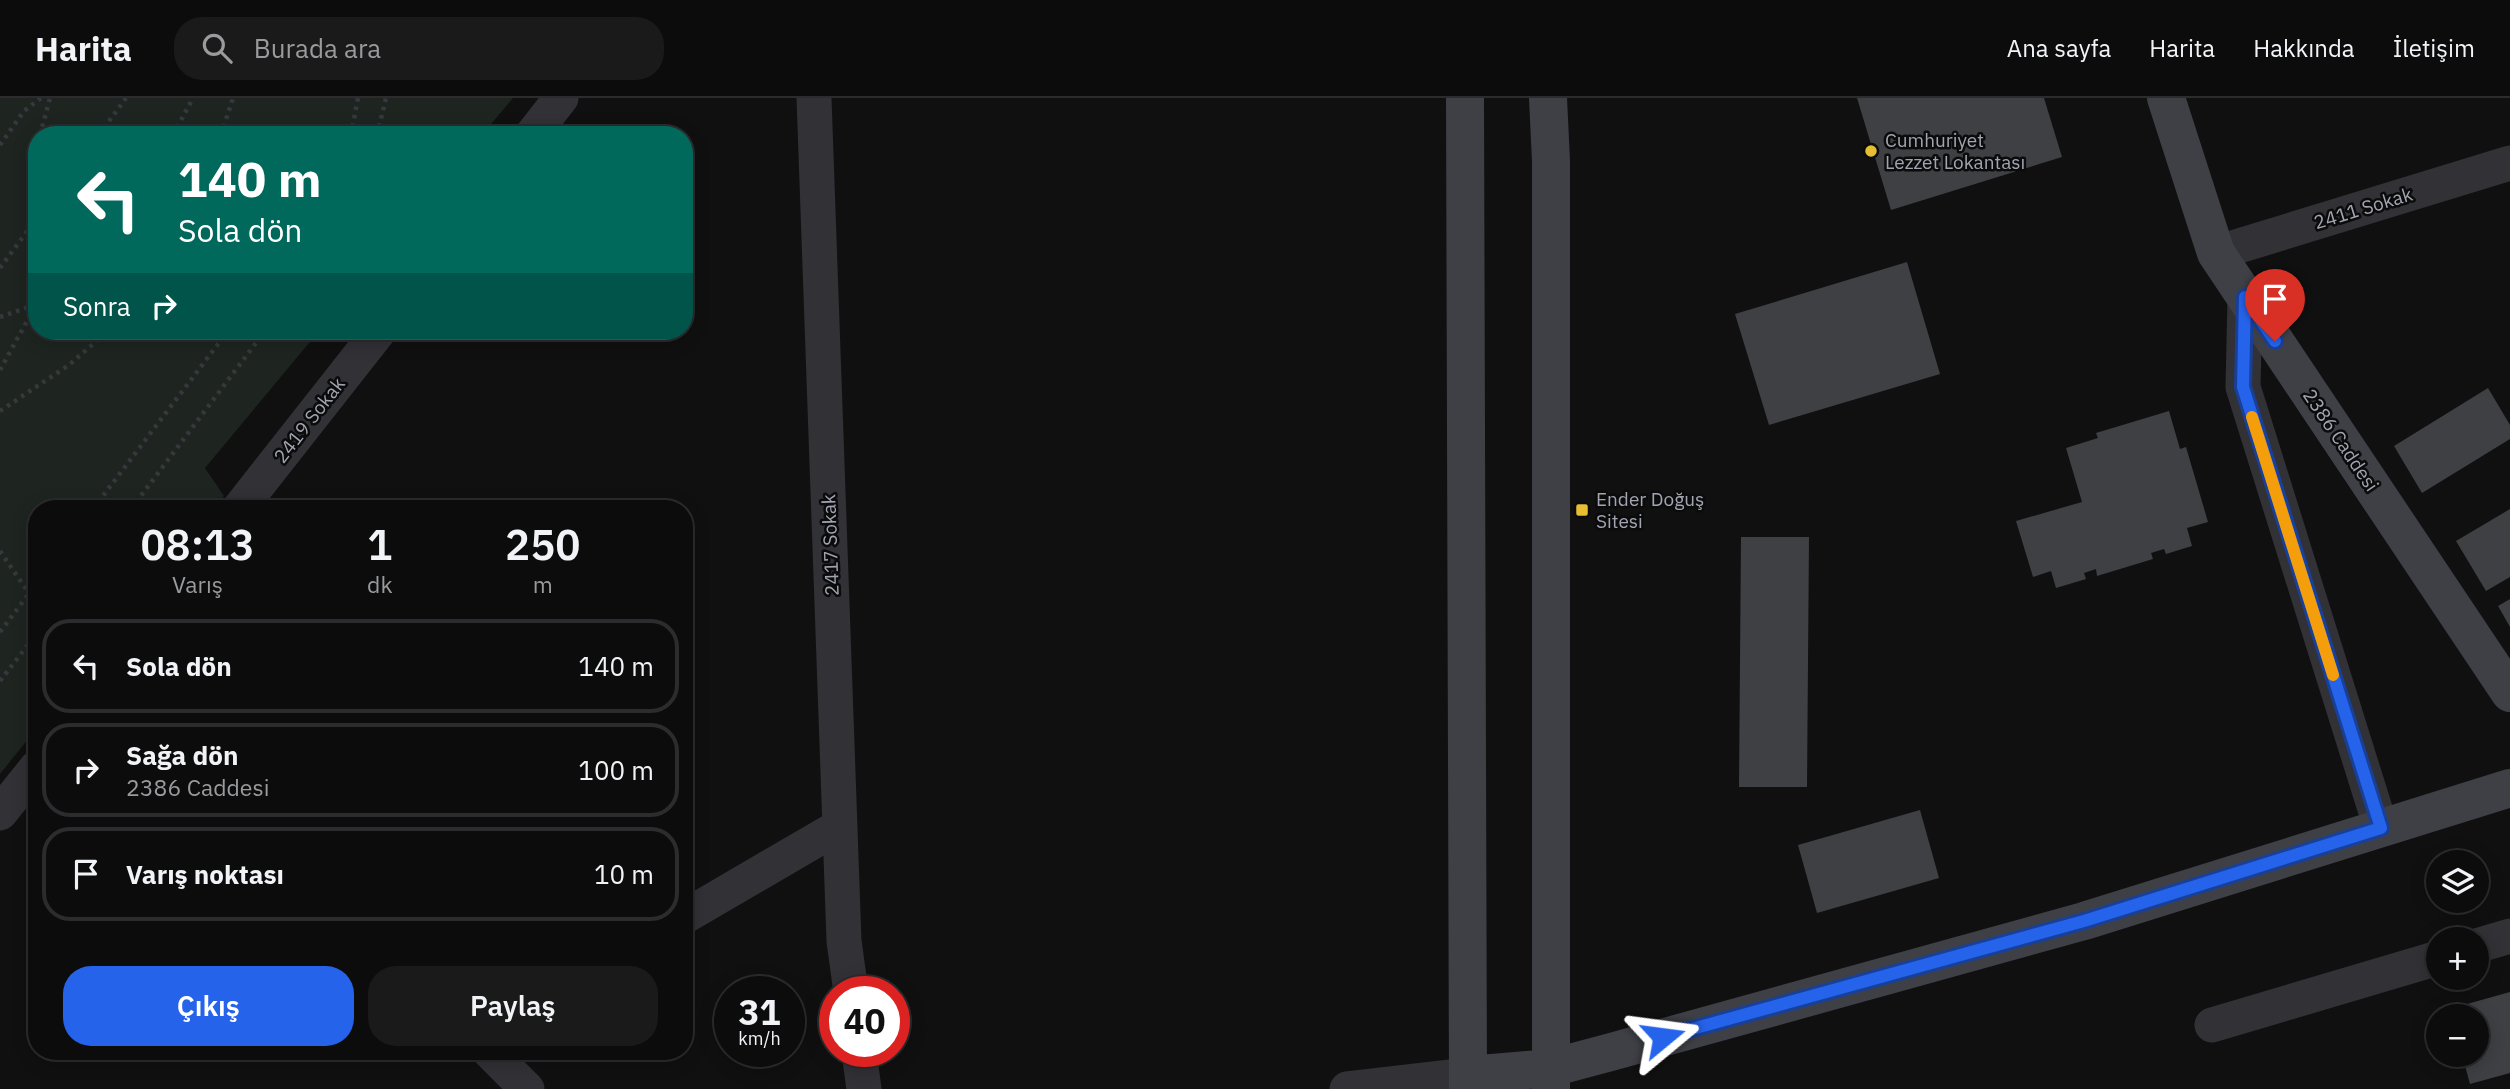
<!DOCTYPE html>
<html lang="tr">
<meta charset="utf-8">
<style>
:root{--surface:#0c0c0d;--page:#1a1a1b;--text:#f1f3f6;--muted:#9a9b9d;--line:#2c2c2e;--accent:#2563eb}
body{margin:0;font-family:"IBM Plex Sans",sans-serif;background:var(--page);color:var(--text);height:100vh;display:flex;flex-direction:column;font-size:26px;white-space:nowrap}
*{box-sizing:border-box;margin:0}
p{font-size:23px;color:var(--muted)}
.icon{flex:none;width:38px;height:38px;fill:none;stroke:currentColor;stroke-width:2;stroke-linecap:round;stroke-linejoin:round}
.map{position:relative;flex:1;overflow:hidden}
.sheet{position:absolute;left:28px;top:402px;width:665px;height:560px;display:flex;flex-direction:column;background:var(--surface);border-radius:28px;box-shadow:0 4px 18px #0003,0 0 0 2px var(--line)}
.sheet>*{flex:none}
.banner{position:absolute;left:28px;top:28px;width:665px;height:214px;border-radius:28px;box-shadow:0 4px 18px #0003,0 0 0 2px var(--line);background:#00695c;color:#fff;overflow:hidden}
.buttons{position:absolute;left:2426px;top:752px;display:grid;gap:14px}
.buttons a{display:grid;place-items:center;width:63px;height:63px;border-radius:50%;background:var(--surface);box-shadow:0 4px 18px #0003,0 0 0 2px var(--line);font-size:35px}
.speed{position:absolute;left:714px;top:878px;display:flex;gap:14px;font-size:35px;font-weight:700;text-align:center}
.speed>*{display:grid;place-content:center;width:91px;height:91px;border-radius:50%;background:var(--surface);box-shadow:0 4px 18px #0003,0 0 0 2px var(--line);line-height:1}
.speed small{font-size:18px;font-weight:400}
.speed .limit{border:10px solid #d22;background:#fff;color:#111}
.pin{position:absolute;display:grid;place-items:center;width:60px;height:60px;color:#fff;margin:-72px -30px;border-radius:50% 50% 50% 0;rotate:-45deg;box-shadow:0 0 7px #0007}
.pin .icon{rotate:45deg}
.me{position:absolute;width:77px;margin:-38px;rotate:74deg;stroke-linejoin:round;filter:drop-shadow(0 0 5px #0008)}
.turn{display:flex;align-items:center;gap:24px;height:147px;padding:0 35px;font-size:32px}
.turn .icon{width:91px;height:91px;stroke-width:2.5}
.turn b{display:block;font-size:49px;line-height:60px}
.then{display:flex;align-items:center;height:66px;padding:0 35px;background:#0003;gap:14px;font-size:26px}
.eta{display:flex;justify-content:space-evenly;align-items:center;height:119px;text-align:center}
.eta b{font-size:42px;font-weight:600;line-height:49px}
.primary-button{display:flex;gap:14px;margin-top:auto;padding:14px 35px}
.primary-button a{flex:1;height:80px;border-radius:28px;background:var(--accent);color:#fff;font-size:28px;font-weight:600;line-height:80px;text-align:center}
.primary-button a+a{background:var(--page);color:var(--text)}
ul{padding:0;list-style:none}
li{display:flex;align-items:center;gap:21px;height:94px;margin:0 14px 10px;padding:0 21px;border:4px solid var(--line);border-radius:28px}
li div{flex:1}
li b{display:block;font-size:26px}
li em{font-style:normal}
header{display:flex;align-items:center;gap:42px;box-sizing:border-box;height:98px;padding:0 35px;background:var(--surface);border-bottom:2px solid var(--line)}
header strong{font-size:33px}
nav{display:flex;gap:38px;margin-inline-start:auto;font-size:24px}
.search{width:490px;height:63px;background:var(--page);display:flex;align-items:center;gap:18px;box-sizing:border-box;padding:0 24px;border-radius:28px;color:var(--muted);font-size:26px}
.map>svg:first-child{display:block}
</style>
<header>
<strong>Harita</strong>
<div class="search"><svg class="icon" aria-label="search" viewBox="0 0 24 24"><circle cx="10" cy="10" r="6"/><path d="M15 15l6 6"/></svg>Burada ara</div>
<nav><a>Ana sayfa</a><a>Harita</a><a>Hakkında</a><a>İletişim</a></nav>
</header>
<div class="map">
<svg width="2510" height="991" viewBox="0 0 2510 991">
<rect width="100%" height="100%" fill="#101011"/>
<path fill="#1e2520" d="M0 0H513L482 37H37V233H319L205 370 224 398 214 411H37V630L0 676Z"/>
<path fill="#3f4044" d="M1857 0H2044L2062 59 1891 112Z
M1907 164 1940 276 1769 327 1735 216Z
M2488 290 2510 327V341L2422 395 2394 348Z
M2169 313 2180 351 2186 349 2208 424 2187 430 2192 448 2166 456 2164 451 2151 455 2153 461 2097 478 2096 471 2084 475 2086 481 2056 490 2051 473 2033 479 2016 423 2082 404 2066 350 2098 340 2096 335Z
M2510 411V479L2486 493 2456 443Z
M1741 439H1809L1807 689H1739Z
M2510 501V529L2498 508Z
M1920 712 1939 780 1817 815 1798 747Z
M2510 894V975L2470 986 2462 957H2476V919H2451L2449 911Z"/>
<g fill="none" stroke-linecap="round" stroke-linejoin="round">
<path stroke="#37383d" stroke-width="4.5" stroke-dasharray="3.5 5" stroke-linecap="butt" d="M40 37 50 0
M99 37 126 0
M173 37 193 0
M221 37 233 0
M351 37 358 0
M377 37 386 0
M0 47 24 13 41 0
M37 57 34 81 37 112
M0 170 37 120
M0 219 35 207
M0 272 37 205
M0 313 69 267 108 233
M93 411 228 233
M131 411 265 233
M0 453 37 507
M0 534 37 485
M0 583 37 535"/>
<path stroke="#313136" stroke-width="35" d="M814 0 844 843 851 894
M532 37 561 0
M2216 155 2510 65
M2245 199 2243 289 2381 730
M239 411 379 233
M0 715 37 669
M684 819 840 728
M2476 848 2510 838
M2212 927 2438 860
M490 954 527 991
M859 954 864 991
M1347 991 1468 977"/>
<path stroke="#3f4046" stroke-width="38" d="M1465 0 1468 991
M1548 0 1551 63V991
M2166 0 2216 155 2510 595
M1468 977 1551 970 1611 954 2084 823 2510 690"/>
</g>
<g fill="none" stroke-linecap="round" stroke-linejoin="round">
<g stroke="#184099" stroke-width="18">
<path id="route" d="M1663 939 2084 823 2381 730 2243 289 2245 199 2275 243"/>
</g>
<use href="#route" stroke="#2563eb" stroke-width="12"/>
<path stroke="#f59e0b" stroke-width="12" d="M2252 319 2333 577"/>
</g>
<g fill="#e7be32" stroke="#0b0b0c" stroke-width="2.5">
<circle cx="1871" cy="53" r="7"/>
<rect x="1575" y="405" width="14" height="14" rx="3.5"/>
</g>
<g text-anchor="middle" stroke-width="5" stroke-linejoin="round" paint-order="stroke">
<g font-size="19" fill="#a2a5b1" stroke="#0b0b0c" text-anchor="start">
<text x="1885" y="49">Cumhuriyet<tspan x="1885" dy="22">Lezzet Lokantası</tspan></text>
<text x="1596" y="408">Ender Doğuş<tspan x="1596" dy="22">Sitesi</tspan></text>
</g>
<g font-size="19" fill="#a2a5b1" stroke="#0b0b0c">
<text transform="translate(2363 110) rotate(-17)" y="7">2411 Sokak</text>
<text transform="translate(309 322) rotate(-52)" y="7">2419 Sokak</text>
<text transform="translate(2341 342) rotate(56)" y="7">2386 Caddesi</text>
<text transform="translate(830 447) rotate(-92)" y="7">2417 Sokak</text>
</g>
</g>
</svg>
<div class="buttons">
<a><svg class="icon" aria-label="layers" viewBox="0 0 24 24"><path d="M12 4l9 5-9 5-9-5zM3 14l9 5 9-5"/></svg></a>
<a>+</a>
<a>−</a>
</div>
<div class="speed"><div>31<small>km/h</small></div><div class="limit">40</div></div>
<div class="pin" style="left:2275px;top:243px;background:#d93025"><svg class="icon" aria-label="arrive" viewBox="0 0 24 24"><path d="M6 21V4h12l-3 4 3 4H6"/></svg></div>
<svg class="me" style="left:1663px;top:939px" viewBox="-20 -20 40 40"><path d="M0-17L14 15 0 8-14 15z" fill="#2563eb" stroke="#fff" stroke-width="4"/></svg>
<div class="banner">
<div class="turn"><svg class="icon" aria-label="left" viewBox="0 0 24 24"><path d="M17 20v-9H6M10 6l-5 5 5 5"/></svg><div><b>140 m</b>Sola dön</div></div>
<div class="then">Sonra<svg class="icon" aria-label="right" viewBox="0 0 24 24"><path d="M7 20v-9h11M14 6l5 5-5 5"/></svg></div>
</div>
<section class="sheet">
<div class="eta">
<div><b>08:13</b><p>Varış</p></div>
<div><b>1</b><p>dk</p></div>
<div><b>250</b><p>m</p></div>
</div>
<ul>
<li><svg class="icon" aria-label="left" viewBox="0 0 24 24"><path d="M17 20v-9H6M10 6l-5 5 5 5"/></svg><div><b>Sola dön</b></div><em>140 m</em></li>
<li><svg class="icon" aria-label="right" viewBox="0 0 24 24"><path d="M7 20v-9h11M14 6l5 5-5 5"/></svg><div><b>Sağa dön</b><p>2386 Caddesi</p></div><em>100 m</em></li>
<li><svg class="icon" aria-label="arrive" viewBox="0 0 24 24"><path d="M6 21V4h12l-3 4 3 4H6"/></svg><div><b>Varış noktası</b></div><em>10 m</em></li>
</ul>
<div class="primary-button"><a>Çıkış</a><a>Paylaş</a></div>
</section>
</div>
